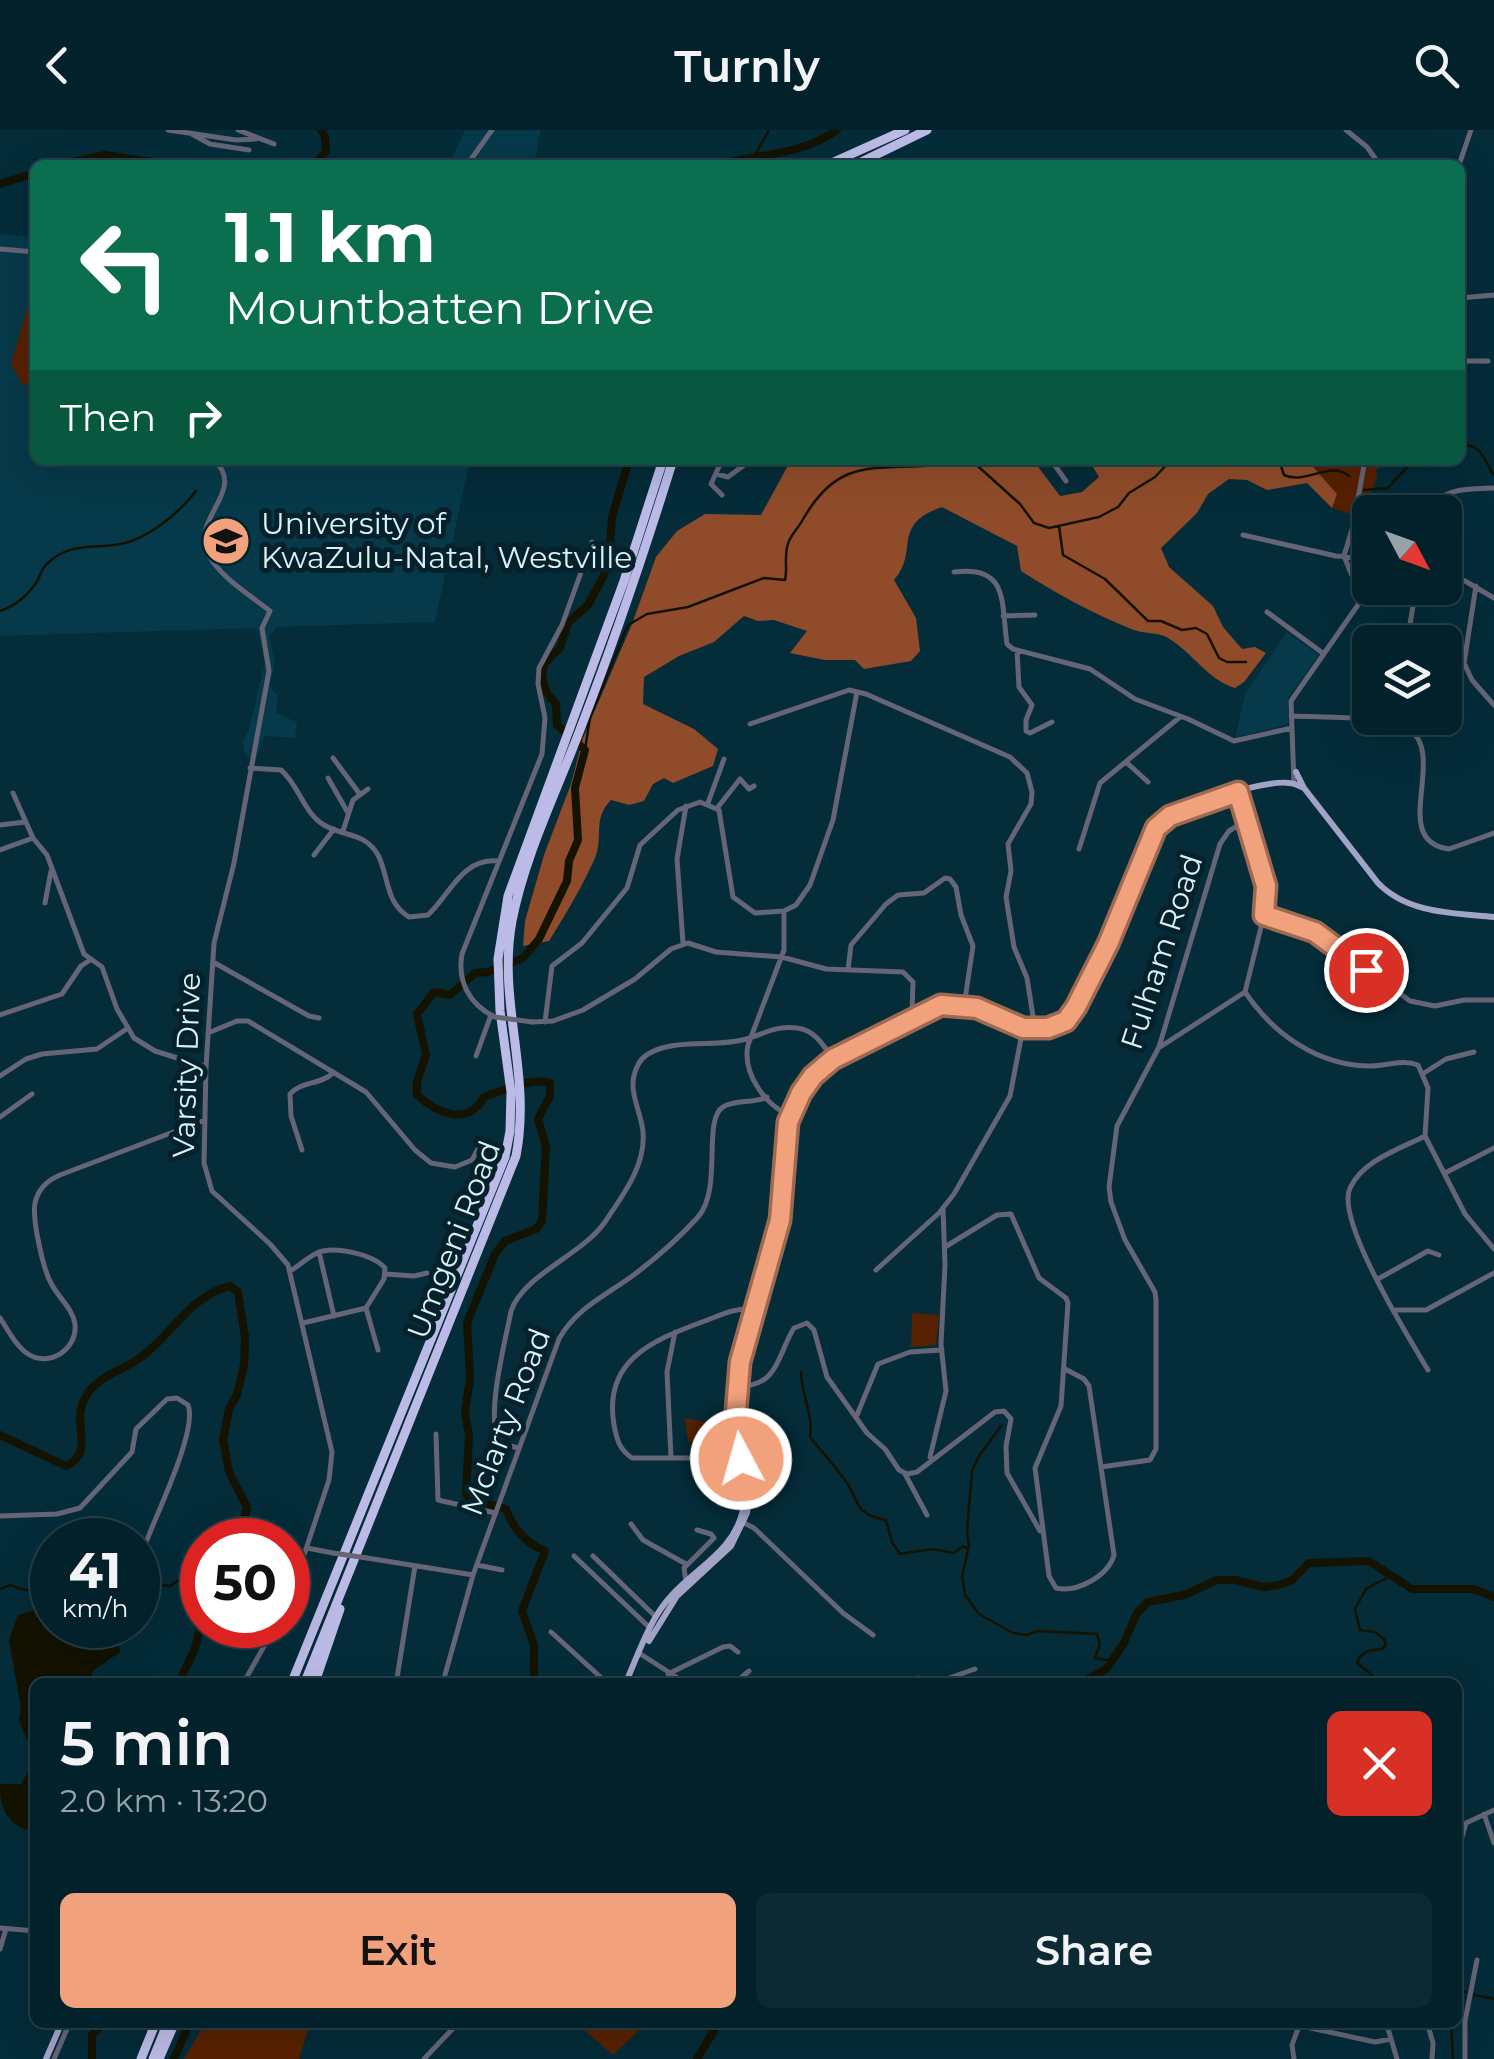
<!DOCTYPE html>
<meta charset="utf-8">
<style>
:root{--surface:#03212b;--page:#0d2933;--text:#f1f3f6;--muted:#97a3a9;--line:#243e47;--accent:#f1a17c}
body{margin:0;font-family:Montserrat,sans-serif;background:var(--page);color:var(--text);height:100vh;display:flex;flex-direction:column;font-size:38px;white-space:nowrap}
*{box-sizing:border-box;margin:0}
p{font-size:32px;color:var(--muted)}
.icon{flex:none;width:55px;height:55px;fill:none;stroke:currentColor;stroke-width:2;stroke-linecap:round;stroke-linejoin:round}
.map{position:relative;flex:1;overflow:hidden}
.sheet{position:absolute;left:30px;top:1548px;width:1432px;height:350px;display:flex;flex-direction:column;background:var(--surface);border-radius:15px;box-shadow:0 10px 40px #0002,0 0 0 2px var(--line)}
.sheet>*{flex:none}
.top-card{position:absolute;left:30px;top:30px;width:1435px;height:305px;border-radius:15px;box-shadow:0 10px 40px #0002,0 0 0 2px var(--line);background:#0b6e4f;color:#fff;overflow:hidden}
.needle{width:65px;rotate:131deg}
.buttons{position:absolute;left:1352px;top:365px;display:grid;gap:20px}
.buttons a{display:grid;place-items:center;width:110px;height:110px;border-radius:15px;background:var(--surface);box-shadow:0 10px 40px #0002,0 0 0 2px var(--line);font-size:50px}
.speed{position:absolute;left:30px;top:1388px;display:flex;gap:20px;font-size:50px;font-weight:700;text-align:center}
.speed>*{display:grid;place-content:center;width:130px;height:130px;border-radius:50%;background:var(--surface);box-shadow:0 10px 40px #0002,0 0 0 2px var(--line);line-height:1}
.speed small{font-size:25px;font-weight:400}
.speed .limit{border:15px solid #d22;background:#fff;color:#111}
.pin{position:absolute;display:grid;place-items:center;width:85px;height:85px;color:#fff;margin:-42px;border:5px solid #fff;border-radius:50%;box-shadow:0 2px 10px #0007}
.me{position:absolute;width:110px;margin:-55px;rotate:354deg;stroke-linejoin:round;filter:drop-shadow(0 0 8px #0008)}
.turn{display:flex;align-items:center;gap:35px;height:210px;padding:0 30px;font-size:45px}
.turn .icon{width:130px;height:130px;stroke-width:2.5}
.turn b{display:block;font-size:70px;line-height:85px}
.then{display:flex;align-items:center;height:95px;padding:0 30px;background:#0003;gap:20px;font-size:38px}
.round{display:grid;place-items:center;flex:none;width:105px;height:105px;border-radius:15px;background:var(--page)}
.head{display:flex;align-items:center;justify-content:space-between;height:170px;padding:0 30px}
h1{font-size:60px;font-weight:600;line-height:75px}
.action{display:flex;gap:20px;margin-top:auto;padding:20px 30px}
.action a{flex:1;height:115px;border-radius:15px;background:var(--accent);color:#111;font-size:40px;font-weight:600;line-height:115px;text-align:center}
.action a+a{background:var(--page);color:var(--text)}
header{display:flex;justify-content:space-between;align-items:center;height:130px;padding:0 30px;background:var(--surface);font-size:45px;font-weight:600}
.map>svg:first-child{display:block}
</style>
<header><svg class="icon" aria-label="back" viewBox="0 0 24 24"><path d="M15 5l-7 7 7 7"/></svg>Turnly<svg class="icon" aria-label="search" viewBox="0 0 24 24"><circle cx="10" cy="10" r="6"/><path d="M15 15l6 6"/></svg></header>
<div class="map">
<svg width="1494" height="1929" viewBox="0 0 1494 1929">
<rect width="100%" height="100%" fill="#042c39"/>
<path fill="#063949" d="M465 0H541L534 35H449Z
M0 104 35 108V330H470L435 492 277 497 269 506 275 532 270 556 278 566 276 583 297 592 295 608 264 606 255 633 244 621 243 611 249 599 265 532 257 498 0 506Z
M1287 502 1319 525 1288 568V594L1235 608 1245 564Z"/>
<path fill="#572101" d="M35 151V257L22 254 11 234Z
M1307 330H1389L1376 340 1377 348 1362 384H1351L1332 378 1337 364Z
M912 1183 939 1185 936 1215 911 1217Z
M685 1288 726 1296V1317L688 1312Z
M205 1893V1892L310 1893 299 1929H184Z
M576 1893H647L613 1925Z"/>
<path fill="#904c2a" d="M791 330H1033L1060 366 1082 362 1099 347 1092 335 1093 330H1307L1337 364 1332 378 1307 353 1267 360 1247 350 1229 349 1208 364 1197 383 1161 418 1169 437 1213 476 1223 497 1242 519 1255 517 1266 523 1244 552 1235 558C1207 549 1194 524 1168 508 1159 502 1143 504 1131 499 1092 483 1057 464 1021 441L1017 416 942 377C890 395 920 421 894 450L916 488 920 521 911 531 864 539 855 530H825L790 523 807 501 774 490 758 491 744 486 714 512 679 526 644 547 643 574 694 599 718 619 713 636 673 653 664 648 653 654 644 671 629 675 611 670C592 689 604 706 595 728 582 757 566 784 549 811L523 816 525 791 544 725 571 654 583 608 632 494 656 427 677 401 705 384 761 385Z"/>
<path fill="#141200" d="M52 1474V1495H114L120 1522 93 1541 89 1552H35V1696L31 1695 25 1700C5 1690 0 1676 0 1654H21L30 1639 28 1612 19 1590 21 1578 9 1510 18 1485Z"/>
<g fill="none" stroke-linecap="round" stroke-linejoin="round">
<path stroke="#141200" stroke-width="2.5" d="M754 27 769 0
M1460 316C1480 311 1485 331 1493 344
M971 330 1020 374 1034 393 1049 398 1099 387 1118 377 1129 363 1155 347 1171 330
M1279 330 1284 345C1307 355 1329 330 1349 346
M1364 360 1388 358 1410 334 1424 330
M1059 396 1063 425 1105 449 1148 491H1161L1182 500 1196 498 1207 504 1219 528 1227 532H1246
M0 481C15 476 27 466 36 453 40 447 42 437 48 433 67 414 91 418 114 415 145 412 178 384 196 361
M585 620 590 587 628 495 647 484 688 477 764 448 785 450C788 438 783 424 789 411 792 404 798 398 802 391 834 334 863 338 923 336L927 330
M801 1242C801 1264 814 1286 810 1307 822 1322 836 1337 847 1353 860 1373 854 1384 886 1390L892 1412 900 1424 932 1419 954 1423 963 1416 968 1419
M1001 1296 979 1326 972 1341 967 1401 969 1416 962 1446 965 1465 979 1484 1013 1503 1027 1505 1037 1501 1097 1504 1100 1514 1095 1528 1112 1531
M138 1446 153 1454 170 1456 180 1449 184 1450
M0 1459 11 1455C26 1462 36 1462 52 1456
M1375 1552 1372 1545 1357 1533C1361 1521 1370 1520 1382 1519L1386 1515 1384 1509 1375 1502 1360 1500 1355 1479 1366 1459 1392 1445
M1458 1860 1466 1862
M1474 1865 1494 1869
M1451 1892 1453 1929"/>
<path stroke="#141200" stroke-width="8" d="M59 35 105 25 171 35
M315 35 326 21 325 7 321 0
M719 35C763 22 798 27 837 0
M0 54 35 43
M0 1305 66 1336C97 1321 70 1295 85 1268 96 1246 122 1241 140 1228 172 1205 189 1166 230 1156L238 1162 245 1207 244 1235 237 1265 229 1279 223 1310 229 1342 247 1377 245 1386 225 1410
M179 1552C186 1536 199 1516 199 1498 200 1468 164 1451 202 1426
M534 1552V1515L522 1481 545 1421C526 1413 513 1399 506 1379L470 1369 466 1364 469 1306 465 1283 470 1248 467 1193 495 1124 505 1111 536 1099 542 1091 546 1016 538 989 550 966V953C531 947 502 961 484 967 467 997 437 983 417 965V952L426 925 417 884 434 862 450 865 475 843 488 842 523 828 539 809 567 751 569 731 578 710 575 658 585 620 557 595 556 574 547 563 542 549 544 534 560 518 568 493 588 475 603 447 609 429 612 387 629 330
M1082 1552 1106 1539 1123 1515 1137 1483 1148 1472 1184 1465 1217 1450H1235L1264 1457 1279 1455 1292 1450 1309 1433 1369 1431 1412 1459H1474L1494 1467
M92 1929V1905L105 1892
M174 1929 190 1892
M697 1929 719 1892"/>
<path stroke="#656577" stroke-width="5" d="M168 0 236 10 256 9
M238 0 274 14
M1346 0 1367 17 1380 35
M190 3 210 14 249 20
M467 35 492 0
M1459 35 1471 0
M0 119 35 122
M1460 168 1494 165
M1460 231H1488
M176 330H183
M214 330C247 360 192 387 207 422 218 446 250 465 270 481L262 498 269 541 234 733 214 813 206 937 204 1033 212 1061 270 1114 288 1135 332 1322 329 1350 288 1473
M722 330 711 354 722 365
M1051 330 1066 351
M716 344 728 347 751 330
M1428 382C1442 357 1468 359 1494 358
M1243 405 1336 426 1370 428
M954 442C1009 435 1001 472 1007 514L1013 519 1090 539 1135 569 1188 589 1234 611 1292 598
M1445 445 1465 451 1494 468
M1355 453 1344 426 1353 396 1365 330
M1476 456 1464 533 1472 550 1494 575
M1267 482 1324 524
M1003 486 1035 485
M1407 512 1416 458
M1017 520 1019 557 1032 575 1026 590V601L1030 603 1052 592
M1291 586C1318 587 1388 586 1408 598 1449 625 1388 711 1449 719L1494 703
M750 594 849 560 866 564 1010 627 1027 643 1032 662 1031 674 1008 714 1011 741 1006 767 1014 817 1027 848 1035 899
M333 628 359 663
M1126 632 1148 652
M250 638 281 640C299 655 304 684 324 695 344 707 365 702 378 725 389 746 385 773 409 787L428 785C450 765 461 728 498 731
M328 648 348 683
M1294 654 1291 571 1360 472 1353 396
M1239 662 1266 756 1264 785 1245 862C1274 905 1319 936 1371 936 1387 936 1402 929 1418 935L1428 958 1425 1006 1465 1084 1494 1119
M13 663 33 708 47 725 84 824 102 837 117 879 134 908 155 921 206 937
M708 673 724 629
M718 677 740 649 749 659 754 656
M0 695 25 692
M343 701 353 670 368 659
M1079 719 1100 653 1180 587
M0 720 33 708
M314 725 334 699
M45 773 51 741
M784 781V820L748 915C742 943 766 978 793 986
M1264 785 1315 802 1410 871 1435 876 1464 870H1494
M683 813 677 729 686 676
M213 832 309 886 319 888
M848 840 851 815 886 774 898 765 924 763 945 748 950 749 956 757 961 785 973 816 964 876
M0 885 62 864 81 836 90 830
M495 887C470 875 457 852 462 824L542 624 545 588 538 554 539 538 562 495 592 412
M532 892 553 891 583 880 635 849 671 819 688 813 716 822 782 827 826 839 903 842 913 852 912 880 918 893
M545 892 552 836 582 813 627 758 640 715 678 680 700 672 719 680 733 767 755 783 784 781 796 775 810 755 833 690 857 562
M208 903 237 891H248L366 962 415 1020 431 1033 455 1037 472 1030 479 1017
M1160 917 1245 862
M476 926 491 885
M1424 943 1446 929 1474 922
M0 946 26 929 42 924 97 919 128 898
M0 987 32 964
M1425 1006C1400 1019 1363 1030 1350 1058 1335 1090 1409 1208 1428 1240
M302 1020 291 986 290 964C301 951 321 955 333 943
M1445 1043 1494 1018
M945 1117 997 1085 1011 1084 1039 1148 1066 1168 1068 1173 1061 1276 1035 1338 1049 1446 1056 1458C1077 1463 1108 1446 1114 1425L1089 1256 1084 1249 1065 1239
M319 1122 334 1186
M876 1140 939 1083 954 1064 1010 966 1023 898
M290 1141C299 1136 308 1127 317 1123 334 1115 374 1125 385 1138L384 1149 366 1178 303 1193
M386 1144 414 1146 427 1143
M1378 1149 1428 1121 1439 1125
M366 1178 378 1220
M1395 1180H1426L1494 1143
M0 1188C8 1200 16 1216 28 1224 49 1238 78 1219 75 1194 73 1179 59 1168 52 1155 43 1140 32 1089 35 1073 38 1059 48 1050 60 1045L205 990
M740 1256C779 1256 778 1223 794 1198L807 1193 814 1200 827 1247 867 1303 885 1319 899 1340 907 1344 917 1342 995 1282 1004 1281 1011 1289 1006 1316 1007 1343 1040 1401
M857 1285 878 1234 910 1222 942 1220
M436 1304 438 1370 495 1383
M517 1318C515 1317 504 1314 502 1312 482 1296 507 1205 511 1181 523 1145 582 1125 605 1092 622 1066 646 1036 643 1002 641 979 625 959 638 935 642 926 652 921 662 918 688 910 719 917 746 909 764 904 777 895 797 898 816 900 825 918 835 932
M930 1327 946 1261 941 1214 945 1135 943 1078
M671 1328 667 1242 675 1202
M744 1328H632C619 1319 617 1310 614 1295 603 1231 651 1211 702 1192 719 1186 737 1176 755 1180
M1101 1337 1150 1330 1156 1319V1170L1155 1162 1125 1110 1111 1072 1109 1057 1117 996 1159 917 1220 714 1229 701 1247 690
M905 1344 927 1385
M0 1386 57 1384 80 1378 132 1322 136 1299 167 1269 177 1268 188 1275C198 1299 157 1383 147 1410
M740 1391 754 1398 843 1483 873 1505
M631 1394 643 1410 686 1434
M307 1418 333 1423
M574 1426 650 1498
M593 1426 656 1487
M367 1428 473 1445
M477 1435 502 1440
M686 1452 684 1438 714 1408 711 1404 697 1400
M551 1502 606 1552
M639 1523 684 1552
M668 1544 723 1517 730 1516 738 1522
M397 1548 415 1436
M244 1552 276 1495
M443 1552 473 1445 559 1209C576 1178 607 1165 635 1144 656 1128 680 1107 698 1087 723 1059 702 990 723 977 735 969 754 974 767 967
M736 1552 749 1541
M912 1552 918 1548 923 1552
M938 1552 975 1539
M1484 1684 1494 1713
M1458 1720 1466 1693 1494 1680
M0 1798 35 1801
M0 1819 6 1799
M1283 1892 1375 1912 1391 1909
M1386 1892 1397 1929
M1427 1892 1433 1913 1432 1929
M54 1929 70 1892
M424 1929 459 1892
M1294 1929 1292 1915 1299 1896
M1465 1929V1891L1477 1830"/>
<path stroke="#a3a3c7" stroke-width="6" d="M1296 642 1304 658
M788 1063C793 1008 789 972 837 935L956 876
M649 1511 677 1466 731 1416 747 1383 750 1357 742 1290 741 1256 768 1148
M626 1552C639 1523 649 1490 671 1466 697 1437 734 1421 743 1380 751 1344 734 1305 736 1267 739 1201 775 1142 783 1076 788 1033 780 991 808 953 824 931 925 873 952 874 988 877 1033 918 1067 890 1078 880 1083 863 1089 851 1104 821 1119 792 1131 761 1139 740 1144 717 1156 698 1173 679 1263 649 1289 653 1295 653 1299 656 1304 658L1378 753C1408 784 1454 783 1494 787
M46 1929 62 1892"/>
<path stroke="#bcbbe7" stroke-width="9" d="M827 35 905 0
M855 35 927 0
M292 1552 505 1027 510 1001 511 962 500 881 498 829 508 766 624 451 663 330
M305 1552 516 1026C532 943 497 872 512 791 525 724 557 661 581 597 615 509 645 420 673 330
M315 1552 340 1479
M141 1929 156 1892
M153 1929 168 1892
M159 1929 175 1892"/>
<path stroke="#656577" stroke-width="5" d="M495 887 532 892
M333 1423 367 1428"/>
</g>
<g fill="none" stroke-linecap="round" stroke-linejoin="round">
<g stroke="#9d6951" stroke-width="25">
<path id="route" d="M741 1329 736 1281 740 1232 780 1090 788 992 801 963 813 946 833 929 941 875 977 878 1023 898H1048L1066 891 1076 877 1108 814 1156 698 1170 686 1238 662 1266 756 1264 785 1315 802 1366 840"/>
</g>
<use href="#route" stroke="#f1a17c" stroke-width="18"/>
</g>
<defs>
<g id="university-disc" transform="scale(2.5)"><circle r="9.5" fill="#f1a17c" stroke="#07212b"/><path d="M0-5L7-2L0 1L-7-2ZM-4 1L0 2.5L4 1V4Q0 6-4 4Z" fill="#111"/></g>
</defs>
<g fill-rule="evenodd">
<use href="#university-disc" x="226" y="411"/>
</g>
<g text-anchor="middle" stroke-width="10" stroke-linejoin="round" paint-order="stroke">
<g font-size="30" fill="#d8f2fc" stroke="#07212b" text-anchor="start">
<text x="261" y="404">University of<tspan x="261" dy="34">KwaZulu-Natal, Westville</tspan></text>
</g>
<g font-size="30" fill="#d8f2fc" stroke="#07212b">
<text transform="translate(1162 822) rotate(-72)" y="10">Fulham Road</text>
<text transform="translate(187 935) rotate(-88)" y="10">Varsity Drive</text>
<text transform="translate(454 1110) rotate(-69)" y="10">Umgeni Road</text>
<text transform="translate(506 1292) rotate(-69)" y="10">Mclarty Road</text>
</g>
</g>
</svg>
<div class="buttons">
<a><svg class="needle" viewBox="-14 -14 28 28"><path d="M0-13l5 13h-10z" fill="#e53935"/><path d="M0 13l5-13h-10z" fill="#97a3a9"/></svg></a>
<a><svg class="icon" aria-label="layers" viewBox="0 0 24 24"><path d="M12 4l9 5-9 5-9-5zM3 14l9 5 9-5"/></svg></a>
</div>
<div class="speed"><div>41<small>km/h</small></div><div class="limit">50</div></div>
<div class="pin" style="left:1366px;top:840px;background:#d93025"><svg class="icon" aria-label="arrive" viewBox="0 0 24 24"><path d="M6 21V4h12l-3 4 3 4H6"/></svg></div>
<svg class="me" style="left:741px;top:1329px" viewBox="-20 -20 40 40"><circle r="17" fill="#f1a17c" stroke="#fff" stroke-width="3"/><path d="M0-11L8 9 0 5-8 9z" fill="#fff"/></svg>
<div class="top-card">
<div class="turn"><svg class="icon" aria-label="left" viewBox="0 0 24 24"><path d="M17 20v-9H6M10 6l-5 5 5 5"/></svg><div><b>1.1 km</b>Mountbatten Drive</div></div>
<div class="then">Then<svg class="icon" aria-label="right" viewBox="0 0 24 24"><path d="M7 20v-9h11M14 6l5 5-5 5"/></svg></div>
</div>
<section class="sheet">
<div class="head"><div><h1>5 min</h1><p>2.0 km · 13:20</p></div><a class="round" style="background:#d93025;color:#fff"><svg class="icon" aria-label="close" viewBox="0 0 24 24"><path d="M6 6l12 12M18 6L6 18"/></svg></a></div>
<div class="action"><a>Exit</a><a>Share</a></div>
</section>
</div>
